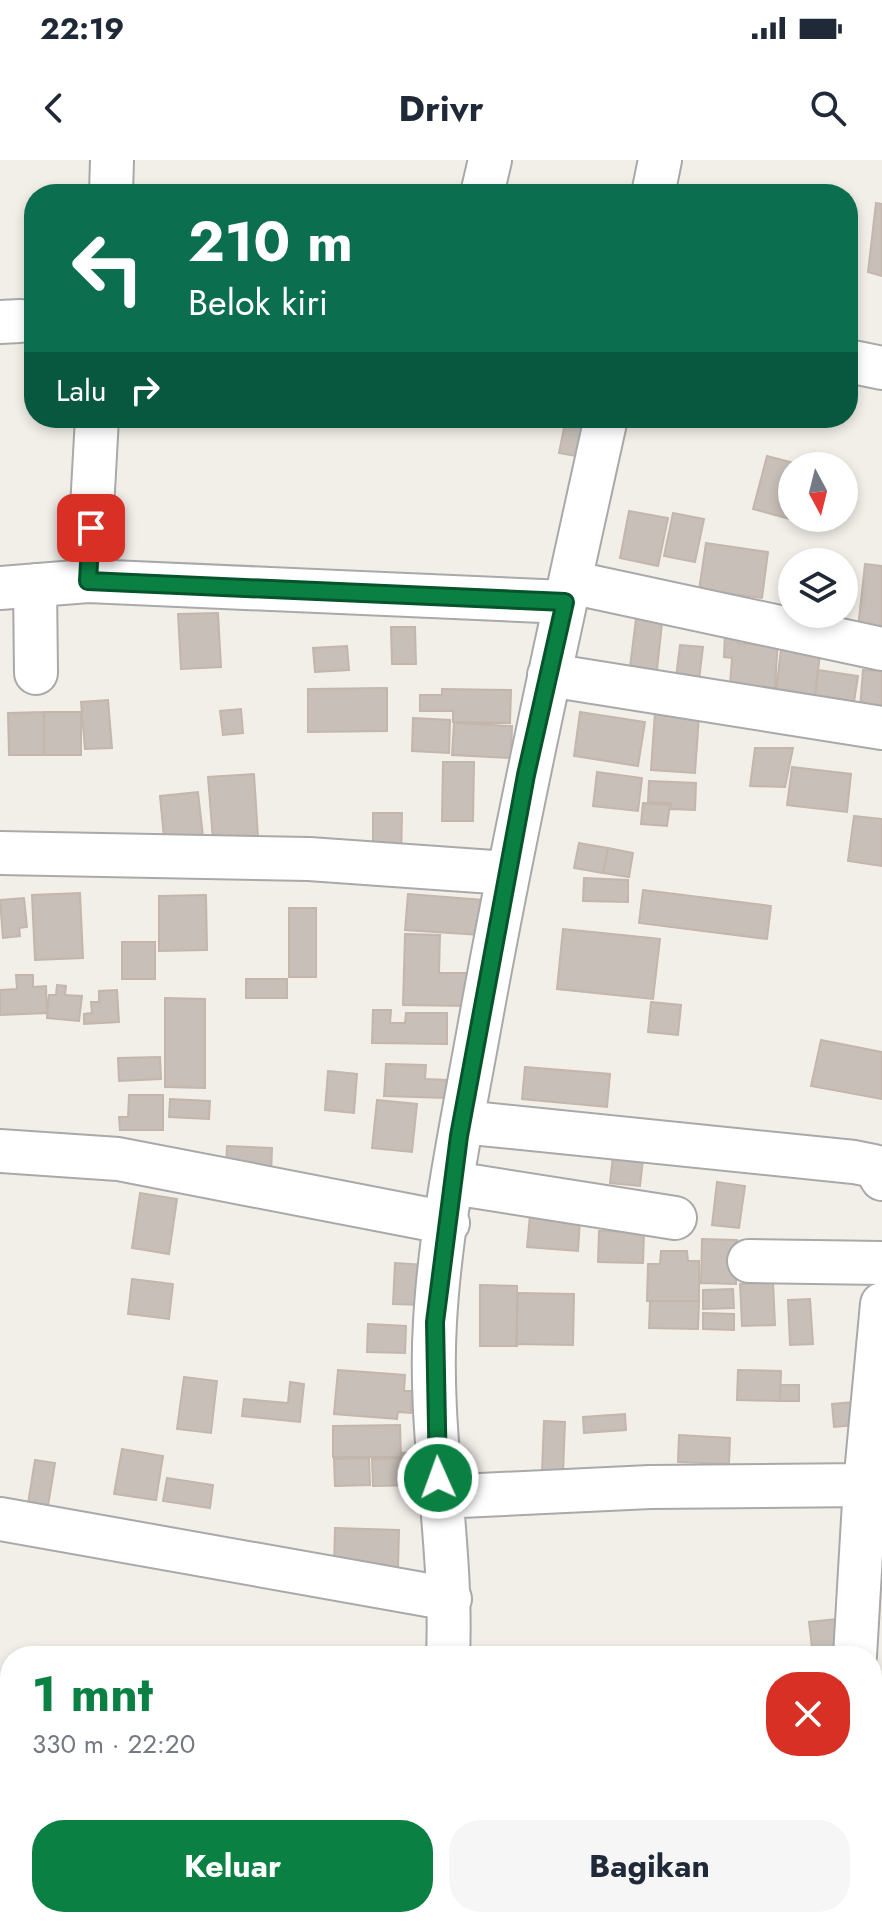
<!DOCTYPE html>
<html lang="id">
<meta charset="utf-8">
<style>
:root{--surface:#fff;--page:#f6f6f7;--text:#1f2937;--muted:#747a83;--accent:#0b8043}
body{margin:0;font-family:Jost,sans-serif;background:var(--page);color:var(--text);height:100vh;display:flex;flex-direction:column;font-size:30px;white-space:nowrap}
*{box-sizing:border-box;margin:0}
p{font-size:26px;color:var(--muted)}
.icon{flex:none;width:44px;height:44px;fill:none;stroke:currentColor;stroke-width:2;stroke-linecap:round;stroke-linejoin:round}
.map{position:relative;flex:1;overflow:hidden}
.side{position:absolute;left:0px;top:1486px;width:882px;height:282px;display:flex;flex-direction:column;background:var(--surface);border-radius:32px 32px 0 0;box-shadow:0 4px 12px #0003}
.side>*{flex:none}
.top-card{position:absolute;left:24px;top:24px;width:834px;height:244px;border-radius:32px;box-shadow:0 4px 12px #0003;background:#0b6e4f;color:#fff;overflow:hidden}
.needle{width:52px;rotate:173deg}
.fabs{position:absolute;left:778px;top:292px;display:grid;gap:16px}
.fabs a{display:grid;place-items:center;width:80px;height:80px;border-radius:50%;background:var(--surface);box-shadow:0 4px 12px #0003;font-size:40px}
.pin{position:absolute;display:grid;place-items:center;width:68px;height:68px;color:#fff;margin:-34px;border-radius:16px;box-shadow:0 4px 12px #0006}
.me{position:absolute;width:88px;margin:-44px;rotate:358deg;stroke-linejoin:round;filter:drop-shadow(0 0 6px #0008)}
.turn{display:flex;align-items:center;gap:28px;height:168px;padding:0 32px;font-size:36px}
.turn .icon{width:104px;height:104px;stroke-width:2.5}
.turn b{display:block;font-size:56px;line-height:68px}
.then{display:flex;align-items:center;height:76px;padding:0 32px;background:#0003;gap:16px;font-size:30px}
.round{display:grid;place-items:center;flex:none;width:84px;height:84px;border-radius:32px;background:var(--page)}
.headline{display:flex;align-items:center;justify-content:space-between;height:136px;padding:0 32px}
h1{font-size:48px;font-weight:700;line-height:60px;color:var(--accent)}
.action{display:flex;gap:16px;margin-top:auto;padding:16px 32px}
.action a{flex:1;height:92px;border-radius:32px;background:var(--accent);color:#fff;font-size:32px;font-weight:700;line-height:92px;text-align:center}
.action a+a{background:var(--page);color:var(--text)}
.status{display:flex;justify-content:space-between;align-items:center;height:56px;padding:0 40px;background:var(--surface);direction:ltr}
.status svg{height:22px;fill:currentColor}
header{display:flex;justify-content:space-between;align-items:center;height:104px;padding:0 32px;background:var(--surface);font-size:36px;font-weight:700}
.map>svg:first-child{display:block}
</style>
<div class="status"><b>22:19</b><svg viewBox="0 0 49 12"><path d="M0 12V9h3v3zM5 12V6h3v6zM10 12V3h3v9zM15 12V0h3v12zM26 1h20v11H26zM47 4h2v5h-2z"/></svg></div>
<header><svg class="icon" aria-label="back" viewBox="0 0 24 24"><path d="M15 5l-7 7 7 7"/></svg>Drivr<svg class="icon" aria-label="search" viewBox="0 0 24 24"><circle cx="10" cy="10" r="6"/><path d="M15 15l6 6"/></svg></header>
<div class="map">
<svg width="882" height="1767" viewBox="0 0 882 1767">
<rect width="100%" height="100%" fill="#f2efe9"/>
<path fill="#c7bfb8" stroke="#c4b6ab" stroke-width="2" d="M876 43 882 44V116L868 112Z
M565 263 588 267 582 297 559 293Z
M767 296 805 306H792L793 360 753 349Z
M629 351 668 358 658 406 620 398Z
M673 353 704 359 695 402 664 396Z
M706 383 768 392 762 438 699 430Z
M865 404 882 406V471L858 468Z
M218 453 221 507 181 509 178 454Z
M636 459 662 463 657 510 630 507Z
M391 467H415L416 504H392Z
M725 472H739L738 483 760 485V477L778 479 775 528 730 525 732 498 724 497Z
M680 485 703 487 699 520 676 518Z
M347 486 349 510 315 512 313 488Z
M821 486 815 536 776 532 781 489 801 491Z
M818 510 858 516 852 555 815 536Z
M863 510 882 511V550L860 549Z
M387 528V571L308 572V529Z
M442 529 511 530 510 563 453 562V551H420V535H442Z
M108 540 112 588 85 589 81 542Z
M241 549 243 573 223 575 220 551Z
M44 552H81V595H44Z
M44 552V595H9L8 553Z
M580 552 645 562 638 606 574 596Z
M655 552 699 556 695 613 651 610Z
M413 558 450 560 449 593 412 591Z
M454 563 512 566 511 598 452 595Z
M755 588H793L785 627 750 626Z
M443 602H474L473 661H442Z
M792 607 851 614 847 652 787 645Z
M597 612 642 618 638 651 593 646Z
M254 614 258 677 213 680 208 617Z
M649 621 696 623 695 650 671 649V643L648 642Z
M198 632 204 685 165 689 160 636Z
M643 643 670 645 667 666 641 664Z
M373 653H402L401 698 373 697Z
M854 656 882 659V706L848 701Z
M579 683 608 688 603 713 574 708Z
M608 688 633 693 629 717 603 713Z
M584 718 628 720V742L583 741Z
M643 730 771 746 767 779 639 763Z
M80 733 83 798 35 800 32 735Z
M408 734 483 740 480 775 405 770Z
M206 735 207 790 159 791V736Z
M24 738 27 767 19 768 20 776 3 778 0 740Z
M289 748H316V817H289Z
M563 769 660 779 653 839 557 829Z
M405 774 440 775 439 813H467L466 846 403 845Z
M122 782H155V819H122Z
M16 815H33V827L46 826 47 853 0 855V830L17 829Z
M246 819H287V838H246Z
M57 825 66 826 65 835 82 836 79 861 47 858 49 835H56Z
M117 830 119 862 84 864V854L92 853 91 842H99V831Z
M165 838 205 839V928L165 927Z
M651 842 681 845 678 875 648 872Z
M373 850H391L390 863H405L406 853H447V884L372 883Z
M821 880 882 892V939L811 926Z
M160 897 161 919 119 921 118 898Z
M386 904 426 905 425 919 447 920 446 938 384 936Z
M525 907 610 914 607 947 522 939Z
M328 911 357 914 354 953 325 950Z
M129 935H163V970H120L119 957H128Z
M170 939 210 941 209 959 169 957Z
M377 940 417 944 412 992 372 988Z
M227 986 272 988 271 1014 226 1009Z
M614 987 644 990 640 1026 610 1023Z
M717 1022 745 1026 739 1068 712 1065Z
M140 1033 177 1039 169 1094 132 1088Z
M530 1055 580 1059 578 1091 527 1087Z
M599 1071 644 1072 643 1103 598 1102Z
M702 1079 737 1080 736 1124 701 1123Z
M661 1091H687L688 1101H699V1141H647L648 1104H660Z
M395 1103 425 1105 424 1145 393 1144Z
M132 1119 173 1124 169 1159 128 1154Z
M773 1122 775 1165 742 1166 740 1124Z
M480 1125 517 1126V1186H480Z
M733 1129 734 1148 703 1149V1130Z
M518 1133 574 1134 573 1185 516 1184Z
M810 1139 813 1184 790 1185 788 1140Z
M650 1141H699L698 1169 649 1168Z
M703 1153 734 1154V1170L703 1169Z
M368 1164 406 1166 405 1193 367 1192Z
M338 1210 405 1215 404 1231H412L411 1253 398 1252 397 1259 334 1254Z
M738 1210 781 1211 780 1241 737 1240Z
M184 1217 217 1221 211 1273 177 1269Z
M290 1222 304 1224 300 1262 242 1256 244 1239 288 1243Z
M780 1225H799V1241H780Z
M864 1241 866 1264 834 1267 832 1244Z
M625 1254 626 1270 584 1273 583 1257Z
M544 1261 565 1262 563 1313 542 1312Z
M400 1265 401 1297H333V1266Z
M679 1275 730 1278 729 1304 678 1302Z
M122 1289 163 1296 156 1340 114 1334Z
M421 1292 422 1325 373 1326 372 1299 402 1298 401 1293Z
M369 1298 370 1325 335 1326 334 1299Z
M35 1300 55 1303 47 1352 27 1350Z
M167 1318 213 1325 210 1348 163 1341Z
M335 1368 399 1370 398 1408 334 1406Z
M836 1459 840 1495 813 1496 809 1462Z
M2 1715H10V1741H0Z
M259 1758H406L403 1767H256Z"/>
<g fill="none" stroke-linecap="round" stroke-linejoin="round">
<g stroke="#a9a9a9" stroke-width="46">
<path id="minor" d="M111 34 112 0
M482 34 490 0
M653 34 660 0
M0 162 20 161
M848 201 882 208
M88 421 97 258
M570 422 882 489
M35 425 36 513
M0 428 88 421 565 442
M549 515 882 568
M0 693 309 699 507 713
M462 962 854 1002 874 1006 882 1019
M0 991 118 999 448 1063
M453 1023 675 1058
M749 1101 882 1103
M439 1337 650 1327 865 1325 882 1144
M0 1359 450 1439
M448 1496C453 1385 428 1274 435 1162 440 1068 462 963 479 869 516 664 561 461 606 258
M855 1496 865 1325 882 1323
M0 1590 10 1591
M872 1644 882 1638
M872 1703 882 1704
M777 1758 787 1767 796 1758
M35 1767 36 1758
M218 1767 220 1758"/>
</g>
<use href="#minor" stroke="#fff" stroke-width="42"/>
</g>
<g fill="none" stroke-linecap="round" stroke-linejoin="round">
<g stroke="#07532c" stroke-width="20">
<path id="route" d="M91 368 88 421 565 442 526 615 459 976 435 1162 438 1318"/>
</g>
<use href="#route" stroke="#0b8043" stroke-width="14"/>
</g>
</svg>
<div class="fabs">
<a><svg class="needle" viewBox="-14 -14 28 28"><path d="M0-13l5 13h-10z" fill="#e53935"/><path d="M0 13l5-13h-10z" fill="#747a83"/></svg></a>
<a><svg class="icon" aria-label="layers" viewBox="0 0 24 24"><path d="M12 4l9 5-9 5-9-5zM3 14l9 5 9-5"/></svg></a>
</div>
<div class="pin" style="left:91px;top:368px;background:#d93025"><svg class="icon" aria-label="arrive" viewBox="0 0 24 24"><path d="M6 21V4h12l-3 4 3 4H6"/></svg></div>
<svg class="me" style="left:438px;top:1318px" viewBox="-20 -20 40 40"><circle r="17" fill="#0b8043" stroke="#fff" stroke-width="3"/><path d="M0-11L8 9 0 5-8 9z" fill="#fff"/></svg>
<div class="top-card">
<div class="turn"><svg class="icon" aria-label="left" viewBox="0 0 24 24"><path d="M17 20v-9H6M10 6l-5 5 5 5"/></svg><div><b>210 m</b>Belok kiri</div></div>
<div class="then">Lalu<svg class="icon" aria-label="right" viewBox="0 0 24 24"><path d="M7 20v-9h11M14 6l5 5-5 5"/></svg></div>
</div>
<section class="side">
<div class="headline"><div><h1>1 mnt</h1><p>330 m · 22:20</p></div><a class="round" style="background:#d93025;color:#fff"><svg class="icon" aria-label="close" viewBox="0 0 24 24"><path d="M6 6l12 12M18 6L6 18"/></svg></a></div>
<div class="action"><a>Keluar</a><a>Bagikan</a></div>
</section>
</div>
